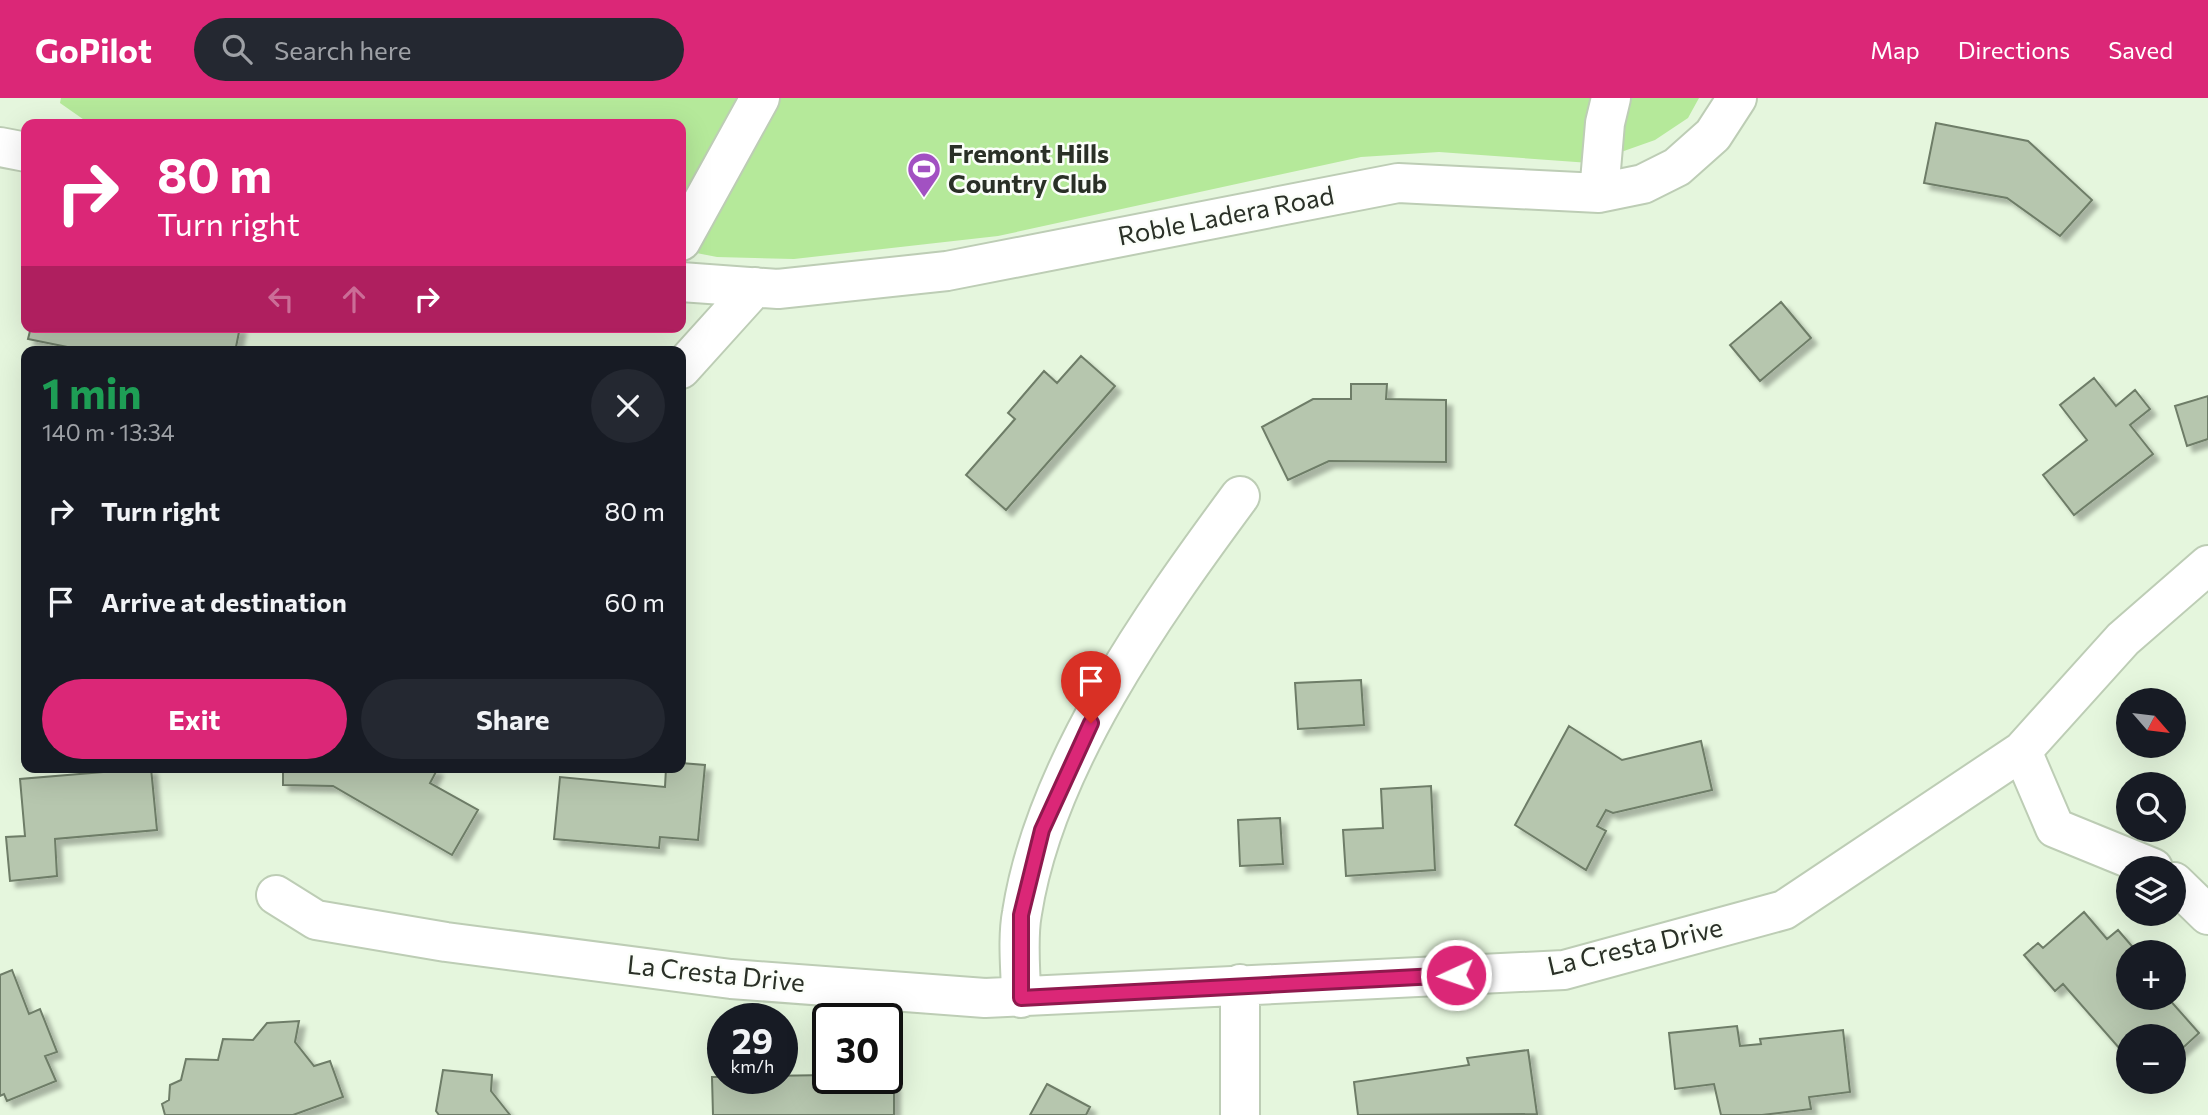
<!DOCTYPE html>
<meta charset="utf-8">
<style>
:root{--surface:#171b24;--page:#242831;--text:#f1f3f6;--muted:#9ea1a6;--accent:#db2777}
body{margin:0;font-family:Commissioner,sans-serif;background:var(--page);color:var(--text);height:100vh;display:flex;flex-direction:column;font-size:26px;white-space:nowrap}
*{box-sizing:border-box;margin:0}
p{font-size:23px;color:var(--muted)}
.icon{flex:none;width:38px;height:38px;fill:none;stroke:currentColor;stroke-width:2;stroke-linecap:round;stroke-linejoin:round}
.map{position:relative;flex:1;overflow:hidden}
.details{position:absolute;left:21px;top:248px;width:665px;height:427px;display:flex;flex-direction:column;background:var(--surface);border-radius:14px;box-shadow:0 7px 28px #0002}
.details>*{flex:none}
.guide{position:absolute;left:21px;top:21px;width:665px;height:214px;border-radius:14px;box-shadow:0 7px 28px #0002;background:#db2777;color:#fff;overflow:hidden}
.needle{width:46px;rotate:118deg}
.buttons{position:absolute;left:2116px;top:590px;display:grid;gap:14px}
.buttons a{display:grid;place-items:center;width:70px;height:70px;border-radius:50%;background:var(--surface);box-shadow:0 7px 28px #0002;font-size:35px}
.speed{position:absolute;left:707px;top:905px;display:flex;gap:14px;font-size:35px;font-weight:700;text-align:center}
.speed>*{display:grid;place-content:center;width:91px;height:91px;border-radius:50%;background:var(--surface);box-shadow:0 7px 28px #0002;line-height:1}
.speed small{font-size:18px;font-weight:400}
.speed .limit{border:4px solid #111;border-radius:10px;background:#fff;color:#111}
.pin{position:absolute;display:grid;place-items:center;width:60px;height:60px;color:#fff;margin:-72px -30px;border-radius:50% 50% 50% 0;rotate:-45deg;box-shadow:0 0 7px #0007}
.pin .icon{rotate:45deg}
.me{position:absolute;width:77px;margin:-38px;rotate:267deg;stroke-linejoin:round;filter:drop-shadow(0 0 5px #0008)}
.turn{display:flex;align-items:center;gap:24px;height:147px;padding:0 21px;font-size:32px}
.turn .icon{width:91px;height:91px;stroke-width:2.5}
.turn b{display:block;font-size:49px;line-height:60px}
.lanes{display:flex;align-items:center;height:66px;padding:0 21px;background:#0003;justify-content:center;gap:35px;direction:ltr}
.lanes .off{opacity:.35}
.round{display:grid;place-items:center;flex:none;width:74px;height:74px;border-radius:37px;background:var(--page)}
.head{display:flex;align-items:center;justify-content:space-between;height:119px;padding:0 21px}
h1{font-size:42px;font-weight:700;line-height:52px;color:#1e9e55}
.action{display:flex;gap:14px;margin-top:auto;padding:14px 21px}
.action a{flex:1;height:80px;border-radius:42px;background:var(--accent);color:#fff;font-size:28px;font-weight:700;line-height:80px;text-align:center}
.action a+a{background:var(--page);color:var(--text)}
ul{padding:0;list-style:none}
li{display:flex;align-items:center;gap:21px;height:91px;padding:0 21px}
li div{flex:1}
li b{display:block;font-size:26px}
li em{font-style:normal}
header{display:flex;align-items:center;gap:42px;box-sizing:border-box;height:98px;padding:0 35px;background:var(--accent);color:#fff}
header strong{font-size:33px}
nav{display:flex;gap:38px;margin-inline-start:auto;font-size:24px}
.search{width:490px;height:63px;background:var(--page);display:flex;align-items:center;gap:18px;box-sizing:border-box;padding:0 24px;border-radius:38px;color:var(--muted);font-size:26px}
.map>svg:first-child{display:block}
</style>
<header>
<strong>GoPilot</strong>
<div class="search"><svg class="icon" aria-label="search" viewBox="0 0 24 24"><circle cx="10" cy="10" r="6"/><path d="M15 15l6 6"/></svg>Search here</div>
<nav><a>Map</a><a>Directions</a><a>Saved</a></nav>
</header>
<div class="map">
<svg width="2208" height="1017" viewBox="0 0 2208 1017">
<defs>
<filter id="shadow"><feDropShadow dx="6" dy="6" stdDeviation="2" flood-color="#0004"/></filter>
</defs>
<rect width="100%" height="100%" fill="#e5f6dd"/>
<path fill="#b5e99a" d="M61 0H1699L1688 20 1655 42 1590 65 1439 54 1361 59 998 138 794 161 717 159 681 152V26H90L60 5Z"/>
<path fill="#b6c6ae" stroke="#6e7d67" stroke-width="2" filter="url(#shadow)" d="M1936 25 2028 43 2092 102 2060 138 2007 100 1924 85Z
M1781 204 1811 240 1760 283 1730 247Z
M31 229H240L235 254H92L28 241Z
M1081 258 1115 288 1006 412 966 377 1015 321 1008 315 1044 273 1057 285Z
M2094 280 2116 308 2135 292 2150 311 2130 327 2153 356 2074 417 2043 377 2087 342 2060 307Z
M1351 286H1387L1386 301 1446 302V364L1329 363 1288 382 1262 329 1313 301H1351Z
M2208 298V341L2187 348 2175 308Z
M1361 582 1364 627 1298 631 1295 585Z
M1569 628 1622 662 1701 643 1712 692 1613 715 1606 712 1597 728 1606 733 1586 772 1515 727Z
M681 665 705 667 698 742 660 739 659 750 554 741 560 679 665 689 666 670H681Z
M151 670 157 732 55 741 57 778 10 783 6 739 25 738 20 681Z
M283 670H433L437 672 430 685 478 712 452 757 333 688 283 687Z
M1431 688 1435 772 1346 778 1343 732 1383 730 1381 691Z
M1280 720 1283 766 1240 768 1238 722Z
M2084 814 2107 841 2118 832 2137 854H2128V900H2168L2199 935 2174 958V938H2128V948L2126 945 2120 951 2063 886 2055 893 2024 857 2038 845 2043 850Z
M12 872 29 916 40 911 57 954 45 958 56 983 7 1003 4 996 0 998V877Z
M299 923 295 944 314 968 330 963 343 999 293 1017H165L162 1006 169 1002 170 987 181 982 186 961 218 962 223 941 253 942 267 925Z
M1737 928 1740 948 1761 946 1760 941 1843 932 1850 994 1809 999 1811 1011 1762 1017H1721L1714 986 1675 991 1669 935Z
M1528 952 1537 1016 1358 1017 1354 984 1469 967 1467 960Z
M443 972 492 977 491 993 510 1017H439L436 1013Z
M828 977 830 988 894 986V1017H713L712 979Z
M1047 986 1090 1009 1086 1017H1030Z"/>
<g fill="none" stroke-linecap="round" stroke-linejoin="round">
<g stroke="#bdcdb5" stroke-width="42">
<path id="minor" d="M0 49 26 54
M1599 95 1605 25 1611 0
M681 143 760 0
M681 184 778 191 947 173 1398 85 1599 95 1643 86 1677 69 1713 37 1737 0
M681 271 755 189
M2022 653 2055 730 2153 770
M2174 784 2208 817
M276 797 316 822 446 844 731 881 985 900 1564 872 1784 812 2022 653 2123 541 2208 467
M1021 900C1021 873 1017 842 1022 815 1045 667 1153 516 1240 398
M1240 1017V886"/>
</g>
<use href="#minor" stroke="#fff" stroke-width="38"/>
</g>
<g fill="none" stroke-linecap="round" stroke-linejoin="round">
<g stroke="#8e194d" stroke-width="18">
<path id="route" d="M1091 625 1042 732 1021 817V900L1456 877"/>
</g>
<use href="#route" stroke="#db2777" stroke-width="12"/>
</g>
<defs>
<g id="stadium-pin" transform="scale(1.75)"><path d="M0 17L-7.5 6A9.5 9.5 0 1 1 7.5 6Z" fill="#a251c2" stroke="#fbfef9"/><path d="M0-5a6.5 5 0 1 0 0 10a6.5 5 0 1 0 0-10ZM-3.5-1.8h7v3.6h-7Z" fill="#fff"/></g>
</defs>
<g fill-rule="evenodd">
<use href="#stadium-pin" x="924" y="71"/>
</g>
<g text-anchor="middle" stroke-width="5" stroke-linejoin="round" paint-order="stroke">
<g font-size="26" font-weight="bold" fill="#2a3027" stroke="#fbfef9" text-anchor="start">
<text x="948" y="65">Fremont Hills<tspan x="948" dy="30">Country Club</tspan></text>
</g>
<g font-size="26" fill="#2a3027" stroke="#fbfef9">
<text transform="translate(1226 118) rotate(-11)" y="9">Roble Ladera Road</text>
<text transform="translate(1635 849) rotate(-13)" y="9">La Cresta Drive</text>
<text transform="translate(716 876) rotate(6)" y="9">La Cresta Drive</text>
</g>
</g>
</svg>
<div class="buttons">
<a><svg class="needle" viewBox="-14 -14 28 28"><path d="M0-13l5 13h-10z" fill="#e53935"/><path d="M0 13l5-13h-10z" fill="#9ea1a6"/></svg></a>
<a><svg class="icon" aria-label="search" viewBox="0 0 24 24"><circle cx="10" cy="10" r="6"/><path d="M15 15l6 6"/></svg></a>
<a><svg class="icon" aria-label="layers" viewBox="0 0 24 24"><path d="M12 4l9 5-9 5-9-5zM3 14l9 5 9-5"/></svg></a>
<a>+</a>
<a>−</a>
</div>
<div class="speed"><div>29<small>km/h</small></div><div class="limit">30</div></div>
<div class="pin" style="left:1091px;top:625px;background:#d93025"><svg class="icon" aria-label="arrive" viewBox="0 0 24 24"><path d="M6 21V4h12l-3 4 3 4H6"/></svg></div>
<svg class="me" style="left:1456px;top:877px" viewBox="-20 -20 40 40"><circle r="17" fill="#db2777" stroke="#fff" stroke-width="3"/><path d="M0-11L8 9 0 5-8 9z" fill="#fff"/></svg>
<div class="guide">
<div class="turn"><svg class="icon" aria-label="right" viewBox="0 0 24 24"><path d="M7 20v-9h11M14 6l5 5-5 5"/></svg><div><b>80 m</b>Turn right</div></div>
<div class="lanes"><svg class="icon off" aria-label="left" viewBox="0 0 24 24"><path d="M17 20v-9H6M10 6l-5 5 5 5"/></svg><svg class="icon off" aria-label="ahead" viewBox="0 0 24 24"><path d="M12 20V5M6 11l6-6 6 6"/></svg><svg class="icon" aria-label="right" viewBox="0 0 24 24"><path d="M7 20v-9h11M14 6l5 5-5 5"/></svg></div>
</div>
<section class="details">
<div class="head"><div><h1>1 min</h1><p>140 m · 13:34</p></div><a class="round"><svg class="icon" aria-label="close" viewBox="0 0 24 24"><path d="M6 6l12 12M18 6L6 18"/></svg></a></div>
<ul>
<li><svg class="icon" aria-label="right" viewBox="0 0 24 24"><path d="M7 20v-9h11M14 6l5 5-5 5"/></svg><div><b>Turn right</b></div><em>80 m</em></li>
<li><svg class="icon" aria-label="arrive" viewBox="0 0 24 24"><path d="M6 21V4h12l-3 4 3 4H6"/></svg><div><b>Arrive at destination</b></div><em>60 m</em></li>
</ul>
<div class="action"><a>Exit</a><a>Share</a></div>
</section>
</div>
